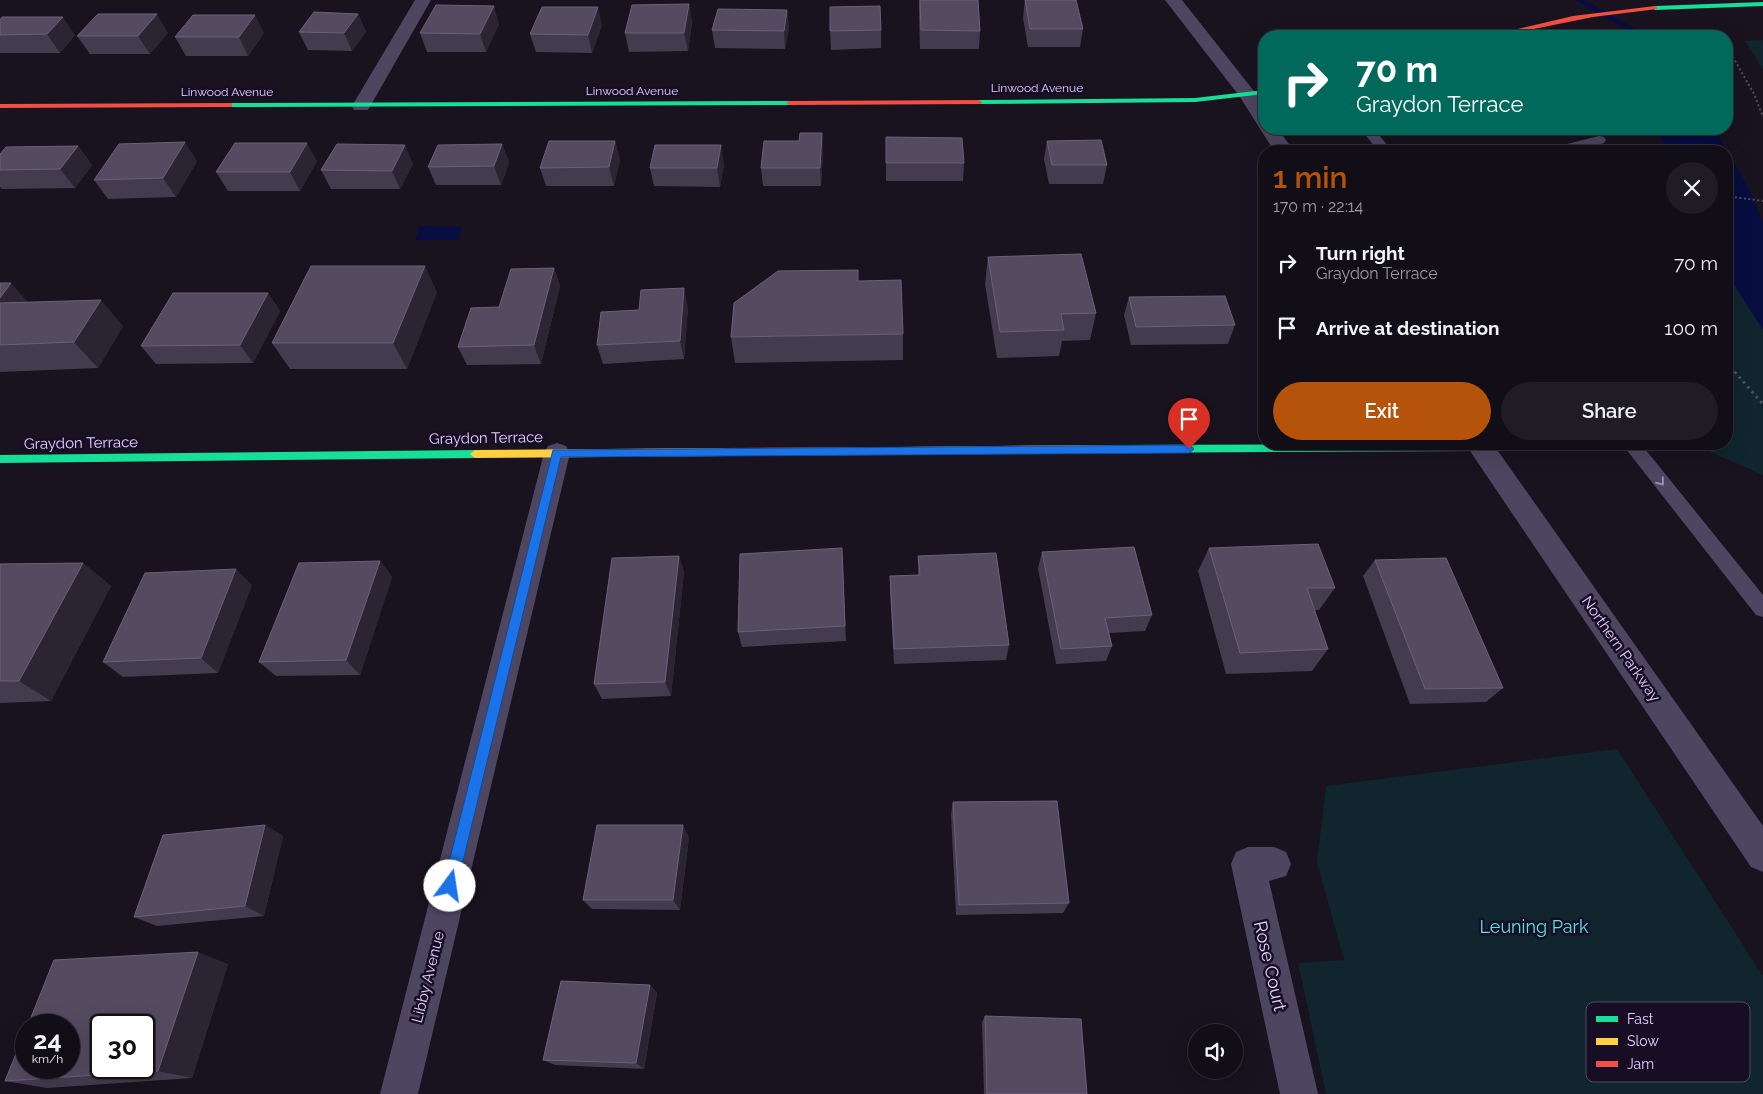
<!DOCTYPE html>
<meta charset="utf-8">
<style>
:root{--surface:#120e17;--page:#1f1c24;--text:#f1f3f6;--muted:#9c9ca1;--line:#312e36;--accent:#b45309}
body{margin:0;font-family:Raleway,sans-serif;background:var(--page);color:var(--text);height:100vh;display:flex;flex-direction:column;font-size:19px;white-space:nowrap}
*{box-sizing:border-box;margin:0}
p{font-size:16px;color:var(--muted)}
.icon{flex:none;width:28px;height:28px;fill:none;stroke:currentColor;stroke-width:2;stroke-linecap:round;stroke-linejoin:round}
.map{position:relative;flex:1;overflow:hidden}
.details{position:absolute;left:1258px;top:145px;width:475px;height:305px;display:flex;flex-direction:column;background:var(--surface);border-radius:20px;box-shadow:0 5px 20px #0002,0 0 0 1px var(--line)}
.details>*{flex:none}
.guide{position:absolute;left:1258px;top:30px;width:475px;height:105px;border-radius:20px;box-shadow:0 5px 20px #0002,0 0 0 1px var(--line);background:#00695c;color:#fff;overflow:hidden}
.fabs{position:absolute;left:1188px;top:1024px;display:grid;gap:10px}
.fabs a{display:grid;place-items:center;width:55px;height:55px;border-radius:50%;background:var(--surface);box-shadow:0 5px 20px #0002,0 0 0 1px var(--line);font-size:25px}
.speed{position:absolute;left:15px;top:1014px;display:flex;gap:10px;font-size:25px;font-weight:700;text-align:center}
.speed>*{display:grid;place-content:center;width:65px;height:65px;border-radius:50%;background:var(--surface);box-shadow:0 5px 20px #0002,0 0 0 1px var(--line);line-height:1}
.speed small{font-size:12px;font-weight:400}
.speed .limit{border:2px solid #111;border-radius:8px;background:#fff;color:#111}
.pin{position:absolute;display:grid;place-items:center;width:42px;height:42px;color:#fff;margin:-51px -21px;border-radius:50% 50% 50% 0;rotate:-45deg;box-shadow:0 0 5px #0007}
.pin .icon{rotate:45deg}
.me{position:absolute;width:55px;margin:-28px;rotate:14deg;stroke-linejoin:round;filter:drop-shadow(0 0 4px #0008)}
.turn{display:flex;align-items:center;gap:18px;height:105px;padding:0 15px;font-size:22px}
.turn .icon{width:65px;height:65px;stroke-width:2.5}
.turn b{display:block;font-size:35px;line-height:42px}
.round{display:grid;place-items:center;flex:none;width:52px;height:52px;border-radius:26px;background:var(--page)}
.head{display:flex;align-items:center;justify-content:space-between;height:85px;padding:0 15px}
h1{font-size:30px;font-weight:600;line-height:38px;color:var(--accent)}
.button{display:flex;gap:10px;margin-top:auto;padding:10px 15px}
.button a{flex:1;height:58px;border-radius:30px;background:var(--accent);color:#fff;font-size:20px;font-weight:600;line-height:58px;text-align:center}
.button a+a{background:var(--page);color:var(--text)}
ul{padding:0;list-style:none}
li{display:flex;align-items:center;gap:15px;height:65px;padding:0 15px}
li div{flex:1}
li b{display:block;font-size:19px}
li em{font-style:normal}
.map>svg:first-child{display:block}
</style>
<div class="map">
<svg width="1763" height="1094" viewBox="0 0 1763 1094">
<rect width="100%" height="100%" fill="#18131f"/>
<path fill="#10252d" d="M1763 40V70L1745 41Z
M1763 257V475L1692 444H1726V274Z
M1617 749 1763 976V1094H1326L1298 963 1344 960 1317 862 1326 786Z"/>
<path fill="#080d41" d="M1659 129H1714L1748 187 1763 222V330L1726 272V151H1665Z
M420 226 461 227 458 240H415Z"/>
<g fill="none" stroke-linecap="round" stroke-linejoin="round">
<path fill="#080d41" fill-rule="evenodd" d="M1575 0H1585L1648 36H1638Z"/>
<path stroke="#495064" stroke-width="2" stroke-dasharray="2 2.5" stroke-linecap="butt" d="M1726 45 1754 94 1763 117
M1726 196 1763 201"/>
<path stroke="#495064" stroke-width="3" stroke-dasharray="2.5 4" stroke-linecap="butt" d="M1726 362 1763 404"/>
<path fill="#4e4660" fill-rule="evenodd" d="M1372 129H1392L1391 132 1379 135 1392 151H1378L1364 133Z
M1599 136 1604 137 1606 140 1604 143 1571 151H1549L1551 148Z
M1622 444H1641L1763 595V617L1756 615Z"/>
<path fill="#4e4660" fill-rule="evenodd" d="M415 0H431L368 110H354L352 106Z
M1165 0H1182L1257 95 1264 106V129H1278L1294 151H1274L1240 97Z
M557 443 566 446 570 453 418 1094H380L544 453 548 446Z
M1470 444H1493L1763 826V872L1751 867 1472 454 1468 447Z
M1248 847H1274L1286 852 1291 864 1286 876 1269 881 1318 1094H1280L1231 864 1236 852Z"/>
<path fill="#16e098" fill-rule="evenodd" d="M1763 2V6L1655 10 1652 8 1655 6Z
M1264 90V94L1195 102 978 104 974 102 978 100 1195 98Z
M790 101 794 103 793 105 229 107 225 105 229 103Z
M1483 444 1486 447 1481 451 1104 453 1099 449 1104 445Z
M475 450 480 454 475 458 0 463V455Z"/>
<path fill="#ffcf43" fill-rule="evenodd" d="M1104 445 1109 449 1104 453 900 455 895 451 900 447Z
M727 448 732 452 727 456 475 458 470 454 475 450Z"/>
<path fill="#f24e42" fill-rule="evenodd" d="M1655 6 1657 7V9L1593 17 1500 36H1488L1573 16Z
M978 100 982 102 981 104 790 105 786 103 790 101Z
M232 103V107H229L0 108V104Z
M900 447 905 451 900 455 727 456 722 452 727 448Z"/>
</g>
<path fill="#433b4e" d="M919 0 980 31 979 49H920L919 16Z
M1025 0 1083 29 1080 47H1028L1023 18Z
M689 4 692 23 688 51 629 52 625 33Z
M787 10 789 28 785 49 715 48 712 30Z
M358 14 366 32 352 51 308 50 299 32Z
M0 20 75 35 60 53H0Z
M499 24 486 52H427L420 33Z
M602 25 592 53 536 52 530 34Z
M881 30V48L831 50 830 31Z
M168 33 150 54H90L77 36Z
M264 33 248 56H186L175 37Z
M822 133 823 152 821 186H763L761 168 799 141Z
M886 137 964 163 963 181H886Z
M615 141 620 160 614 186H546L540 168Z
M1047 141 1107 165 1103 184H1049L1044 159Z
M502 144 509 163 501 185H436L428 167Z
M78 146 92 165 75 188 2 189 0 187V154Z
M197 161 176 197 108 199 94 180Z
M317 161 300 191H228L216 172Z
M413 164 400 189H331L321 170Z
M724 164 720 187 654 186 650 168Z
M988 257 1096 313 1090 340 1062 341 1059 356 997 358 985 284Z
M554 268 560 286 541 364 467 365 458 347Z
M0 283 28 302 123 326 98 368 0 372Z
M437 292 407 369H290L272 343Z
M268 293 280 311 253 363 156 364 141 346Z
M1129 297 1235 325 1228 344 1131 345 1124 315Z
M688 307 684 359 603 364 597 345Z
M903 334V360L735 363 731 337Z
M842 548 846 641 742 647 738 632Z
M1209 548 1335 588 1319 610H1314L1328 649 1312 671 1226 674 1198 571Z
M1042 552 1152 615 1145 631 1109 633 1112 646 1106 661 1056 664 1038 568Z
M679 556 684 572 671 696 602 699 594 684Z
M918 556 1009 645 1006 660 894 664 890 592V576L918 575Z
M1375 560 1503 688 1486 702 1410 704 1363 576Z
M380 561 392 577 360 675 276 676 259 662Z
M83 563 111 586 51 701 0 703V564Z
M252 585 218 673 123 677 103 662Z
M953 802 1069 903 1063 913 956 915 951 814Z
M265 825 283 836 264 916 157 926 134 917Z
M689 837 680 910 592 909 583 900Z
M228 964 192 1078 47 1088 5 1081Z
M650 985 657 993 644 1069 555 1065 543 1060Z
M985 1016 1087 1094H984L982 1022Z"/>
<path fill="#2b2433" d="M689 4 692 23 688 51 684 33Z
M494 6 499 24 486 52 480 34Z
M598 7 602 25 592 53 588 35Z
M787 10 789 28 785 49 784 31Z
M157 14 168 33 150 54 138 36Z
M358 14 366 32 352 51 344 33Z
M255 15 264 33 248 56 239 37Z
M63 17 75 35 60 53 47 34Z
M822 133 823 152 821 186 820 168Z
M615 141 620 160 614 186 609 167Z
M185 142 197 161 176 197 163 178Z
M307 143 317 161 300 191 290 172Z
M502 144 509 163 501 185 494 166Z
M405 145 413 164 400 189 392 171Z
M721 145 724 164 720 187 717 168Z
M78 146 92 165 75 188 60 169Z
M425 266 437 292 407 369 393 343Z
M554 268 560 286 541 364 534 345Z
M11 283 35 310 0 307V298Z
M684 288 688 307 684 359 680 341Z
M268 293 280 311 253 363 240 345Z
M101 300 123 326 98 368 74 342Z
M679 556 684 572 671 696 665 682Z
M380 561 392 577 360 675 346 660Z
M83 563 111 586 51 701 19 681Z
M236 569 252 585 218 673 201 658Z
M265 825 283 836 264 916 245 906Z
M683 825 689 837 680 910 673 900Z
M198 952 228 964 192 1078 158 1071Z
M650 985 657 993 644 1069 636 1063Z"/>
<path fill="#544b61" stroke="#6a607a" fill-rule="evenodd" d="M920 0H978L980 31 921 30Z
M1025 0H1076L1083 29H1030Z
M689 4 684 33H625L632 5Z
M436 5 494 6 480 34 420 33Z
M880 6 881 30 830 31V7Z
M542 7H598L588 35 530 34Z
M718 9 787 10 784 31 712 30Z
M314 12 358 14 344 33 299 32Z
M98 14H157L138 36H77Z
M193 15H255L239 37H175Z
M2 17H63L47 34 0 35V20Z
M800 133H822L820 168H761L764 141H799Z
M886 137 962 138 964 163H886Z
M1101 140 1107 165H1052L1047 141Z
M549 141H615L609 167 540 168Z
M185 142 163 178 94 180 119 144Z
M235 143H307L290 172H216Z
M337 144 405 145 392 171 321 170Z
M502 144 494 166 428 167 438 145Z
M655 145H721L717 168H650Z
M78 146 60 169 0 170V154L6 147Z
M1081 254 1096 313 1061 314 1064 330 1000 332 988 257Z
M311 266H425L393 343H272Z
M554 268 534 345 458 347 471 308 499 307 511 269Z
M858 270V281L901 280 903 334 731 337 734 303 778 271Z
M0 283H11L0 298Z
M684 288 680 341 597 345 601 312 639 310 641 290Z
M173 293H268L240 345 141 346Z
M1225 296 1235 325 1136 327 1129 297Z
M101 300 74 342 0 345V303Z
M1318 544 1335 588H1307L1328 649 1240 653 1209 548Z
M1134 547 1152 615 1105 618 1112 646 1061 649 1042 552Z
M842 548 845 626 738 632 740 554Z
M996 553 1009 645 894 649 890 576 920 575 918 556Z
M679 556 665 682 594 684 612 558Z
M1446 558 1503 688 1425 689 1375 560Z
M380 561 346 660 259 662 299 563Z
M83 563 19 681H0V564Z
M236 569 201 658 103 662 145 573Z
M1057 801 1069 903 959 905 953 802Z
M265 825 245 906 134 917 163 835Z
M597 825H683L673 900H583Z
M198 952 158 1071 5 1081 26 1029V1068H69V1025H28L54 960ZM101 1025H144V1068H101Z
M561 981 650 985 636 1063 543 1060Z
M985 1016 1081 1019 1087 1094H987Z"/>
<defs><path id="oneway-chevron" d="M-2-3.5L2.5 0L-2 3.5" fill="none" stroke-width="1.6" stroke-linecap="round" stroke-linejoin="round" transform="scale(1.25)"/></defs>
<use stroke="#988bb0" href="#oneway-chevron" transform="translate(1661 482) rotate(51)"/>
<path fill="#1a73e8" stroke="#114b97" d="M1189 445 1194 449 1189 453 561 457 457 886 455 892 450 894 445 892 443 886 553 450Z"/>
<g text-anchor="middle" stroke-width="5" stroke-linejoin="round" paint-order="stroke">
<g font-size="12" fill="#e2d0ff" stroke="#170d25">
<text x="1037" y="92">Linwood Avenue</text>
<text x="632" y="95">Linwood Avenue</text>
<text x="227" y="96">Linwood Avenue</text>
</g>
<g font-size="15" fill="#e2d0ff" stroke="#170d25">
<text transform="translate(486 438) rotate(-1)" y="5">Graydon Terrace</text>
<text transform="translate(81 443) rotate(-1)" y="5">Graydon Terrace</text>
<text transform="translate(1621 649) rotate(55)" y="5">Northern Parkway</text>
<text transform="translate(428 977) rotate(-76)" y="5">Libby Avenue</text>
</g>
<g font-size="18" fill="#54e5e7" stroke="#170d25">
<text x="1534" y="933">Leuning Park</text>
</g>
<g font-size="18" fill="#e2d0ff" stroke="#170d25">
<text transform="translate(1270 966) rotate(77)" y="6">Rose Court</text>
</g>
</g>
<rect x="1586" y="1002" width="164" height="80" rx="8" fill="#170d25" stroke="#544866" stroke-width="1"/>
<rect x="1596" y="1016" width="22" height="6" fill="#16e098"/>
<rect x="1596" y="1038" width="22" height="7" fill="#ffcf43"/>
<rect x="1596" y="1061" width="22" height="6" fill="#f24e42"/>
<g font-size="14" fill="#e2d0ff">
<text x="1627" y="1024">Fast</text>
<text x="1627" y="1046">Slow</text>
<text x="1627" y="1069">Jam</text>
</g>
</svg>
<div class="fabs">
<a><svg class="icon" aria-label="sound" viewBox="0 0 24 24"><path d="M4 9h4l5-4v14l-5-4H4zM17 9q2 3 0 6"/></svg></a>
</div>
<div class="speed"><div>24<small>km/h</small></div><div class="limit">30</div></div>
<div class="pin" style="left:1189px;top:449px;background:#d93025"><svg class="icon" aria-label="arrive" viewBox="0 0 24 24"><path d="M6 21V4h12l-3 4 3 4H6"/></svg></div>
<svg class="me" style="left:450px;top:886px" viewBox="-20 -20 40 40"><circle r="19" fill="#fff"/><path d="M0-13L10 11 0 6-10 11z" fill="#1a73e8"/></svg>
<div class="guide">
<div class="turn"><svg class="icon" aria-label="right" viewBox="0 0 24 24"><path d="M7 20v-9h11M14 6l5 5-5 5"/></svg><div><b>70 m</b>Graydon Terrace</div></div>
</div>
<section class="details">
<div class="head"><div><h1>1 min</h1><p>170 m · 22:14</p></div><a class="round"><svg class="icon" aria-label="close" viewBox="0 0 24 24"><path d="M6 6l12 12M18 6L6 18"/></svg></a></div>
<ul>
<li><svg class="icon" aria-label="right" viewBox="0 0 24 24"><path d="M7 20v-9h11M14 6l5 5-5 5"/></svg><div><b>Turn right</b><p>Graydon Terrace</p></div><em>70 m</em></li>
<li><svg class="icon" aria-label="arrive" viewBox="0 0 24 24"><path d="M6 21V4h12l-3 4 3 4H6"/></svg><div><b>Arrive at destination</b></div><em>100 m</em></li>
</ul>
<div class="button"><a>Exit</a><a>Share</a></div>
</section>
</div>
